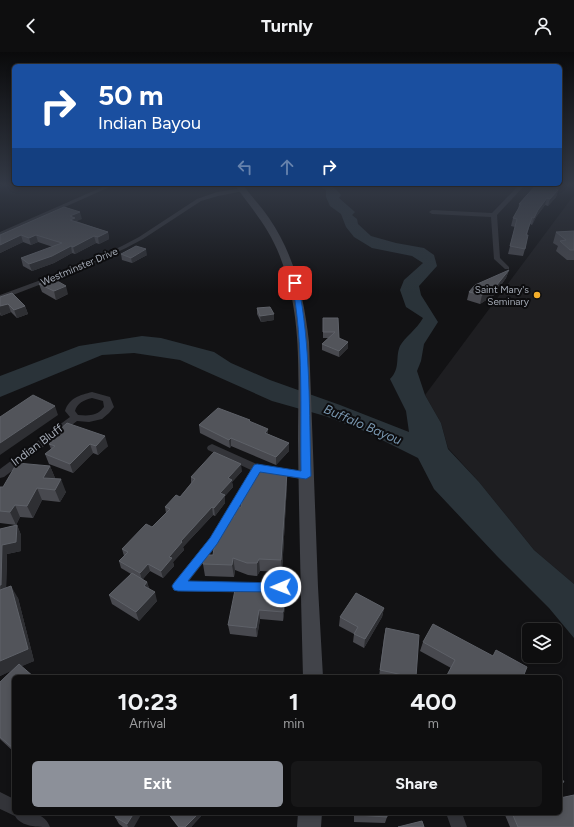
<!DOCTYPE html>
<style>
:root{--surface:#0e0e0f;--page:#171718;--text:#f1f3f6;--muted:#9b9c9e;--line:#2e2e2f;--accent:#8c9099}
body{margin:0;font-family:Figtree,sans-serif;background:var(--page);color:var(--text);height:100vh;display:flex;flex-direction:column;font-size:15px;white-space:nowrap}
*{box-sizing:border-box;margin:0}
p{font-size:13px;color:var(--muted)}
.icon{flex:none;width:22px;height:22px;fill:none;stroke:currentColor;stroke-width:2;stroke-linecap:round;stroke-linejoin:round}
.map{position:relative;flex:1;overflow:hidden}
.details{position:absolute;left:12px;top:623px;width:550px;height:140px;display:flex;flex-direction:column;background:var(--surface);border-radius:6px;box-shadow:0 2px 6px #0003,0 0 0 1px var(--line)}
.details>*{flex:none}
.hud{position:absolute;left:12px;top:12px;width:550px;height:122px;border-radius:6px;box-shadow:0 2px 6px #0003,0 0 0 1px var(--line);background:#1a4fa0;color:#fff;overflow:hidden}
.fabs{position:absolute;left:522px;top:571px;display:grid;gap:8px}
.fabs a{display:grid;place-items:center;width:40px;height:40px;border-radius:6px;background:var(--surface);box-shadow:0 2px 6px #0003,0 0 0 1px var(--line);font-size:20px}
.pin{position:absolute;display:grid;place-items:center;width:34px;height:34px;color:#fff;margin:-17px;border-radius:8px;box-shadow:0 2px 6px #0006}
.me{position:absolute;width:44px;margin:-22px;rotate:269deg;stroke-linejoin:round;filter:drop-shadow(0 0 3px #0008)}
.turn{display:flex;align-items:center;gap:14px;height:84px;padding:0 20px;font-size:18px}
.turn .icon{width:52px;height:52px;stroke-width:2.5}
.turn b{display:block;font-size:28px;line-height:34px}
.lanes{display:flex;align-items:center;height:38px;padding:0 20px;background:#0003;justify-content:center;gap:20px;direction:ltr}
.lanes .off{opacity:.35}
.eta{display:flex;justify-content:space-evenly;align-items:center;height:68px;text-align:center}
.eta b{font-size:24px;font-weight:700;line-height:28px}
.primary-button{display:flex;gap:8px;margin-top:auto;padding:8px 20px}
.primary-button a{flex:1;height:46px;border-radius:6px;background:var(--accent);color:#fff;font-size:16px;font-weight:700;line-height:46px;text-align:center}
.primary-button a+a{background:var(--page);color:var(--text)}
header{display:flex;justify-content:space-between;align-items:center;height:52px;padding:0 20px;background:var(--surface);font-size:18px;font-weight:700}
.map>svg:first-child{display:block}
</style>
<header><svg class="icon" aria-label="back" viewBox="0 0 24 24"><path d="M15 5l-7 7 7 7"/></svg>Turnly<svg class="icon" aria-label="person" viewBox="0 0 24 24"><circle cx="12" cy="8" r="4"/><path d="M4 21q1-7 8-7t8 7"/></svg></header>
<div class="map">
<svg width="574" height="775" viewBox="0 0 574 775">
<rect width="100%" height="100%" fill="#121214"/>
<path fill="#1e1e21" d="M574 143V532L534 498 479 430 448 396 441 371 425 343Z"/>
<path fill="#2a3339" d="M316 133C328 133 334 133 341 143L339 146 355 160 352 163 357 167 358 172 371 184 396 191 424 196 434 203 437 214 419 234 421 243 438 270 424 292 421 309 417 319 425 343 441 371 448 397 479 430 534 498 574 532V586L549 556 497 504 434 437 418 406 362 378 325 364 272 349 180 308 134 301 102 303 0 345V324L79 294 142 284 161 286 214 300 231 311 270 328 340 353 409 380 406 359 390 327C401 316 395 305 400 294 404 286 417 277 423 266L406 255 400 238 404 228 423 211 412 204 372 196 354 185 346 175 341 162 330 154 326 145V138Z"/>
<g fill="none" stroke-linecap="round" stroke-linejoin="round">
<path fill="#333439" fill-rule="evenodd" d="M107 133H114L0 184V180Z
M519 133H525L497 163 500 206 509 215V217H505L494 207 491 165 432 162 429 160 432 158 492 161Z
M242 136 245 138 244 139 218 144 201 149 143 187 126 196 83 216 0 248V243L79 214 122 194 139 185 197 147 217 140Z
M92 340 110 345 114 355 109 361 102 367 89 370 77 369 4 425 0 426V417L70 365 65 359C69 346 80 343 92 340ZM92 346 103 349 104 355C97 364 89 364 78 363L75 359C77 351 84 348 92 346Z
M212 392 259 413 306 420 310 421 311 424 310 427 306 428 260 420 218 492 189 529 258 531 309 530 313 531 315 535 313 539 309 540 258 541 178 539 174 538 172 534 174 530 210 486 251 418 208 398 207 396 208 394Z
M0 740 14 747V761C29 761 44 759 50 775 38 775 21 775 15 764L0 757Z
M446 761H462L467 775H451Z"/>
<path fill="#414349" fill-rule="evenodd" d="M235 133H243C251 144 261 154 269 166 295 204 304 246 309 290L318 535 323 625H303C301 546 299 468 298 389 298 330 303 267 282 210 271 178 254 160 235 133Z
M298 761H322L321 775H297Z"/>
</g>
<path fill="#48494f" d="M536 133H562L559 136 556 145 548 154 545 153 536 165 532 173 530 172 527 183 525 197 523 204 508 202 515 175 511 174 513 166 518 158 519 152Z
M82 167 76 169 108 180 109 187 99 192 96 191 75 202 72 201 54 211 32 219 23 214 21 206 53 195 38 190 31 193 23 190 0 201V183Z
M574 179V208H567L556 199 558 194 553 191 556 180Z
M121 202 147 203 132 211 122 208Z
M509 218 506 226 494 243 480 252 467 248 469 240Z
M39 232 68 242 56 248 42 240Z
M0 245 25 254 28 262 17 266 11 260 1 264 0 262Z
M257 256 274 268 261 270 257 262Z
M323 266H338L339 286 348 296 339 305 322 298V292L329 286H323Z
M199 373 268 377V382L289 391V399L276 413 231 394 230 396 200 381Z
M59 378 108 394 98 403 93 401 73 421 49 412 45 402 51 397 49 392 60 381Z
M50 414 55 426 54 427 66 440 60 450 42 448 33 466 20 465 16 473 0 471V435H3Z
M242 419 232 430 233 435 225 444V451L215 464 213 463 183 495 184 498 173 510 174 514 163 526 150 519 142 528 147 530 149 536 157 549 139 569 112 552 109 543 131 522 121 516 119 509 124 504 122 497 152 475 166 461 165 455 180 445 191 431V425Z
M287 432 282 520 260 519 257 524 248 523 235 518 234 525 205 524 203 512 213 503 234 465 241 455 250 437Z
M17 473 21 483V499L7 502 6 536 18 546 34 609 21 614 14 625V700L0 687V630L12 618 0 624V477Z
M286 537V546L283 569 260 567 257 585 230 582 228 573Z
M384 556 382 565 364 596 353 590 354 582 339 574 340 565Z
M386 576 416 625H379L384 585Z
M423 590 523 625 451 616 420 599Z
M168 761H204L191 775H178L169 763Z
M354 761H387V765L385 771 354 770Z
M506 761H560L574 775H510L505 763Z
M115 765 134 775H123L119 772Z"/>
<path fill="#2e2f33" d="M558 133H562L559 136 556 145 548 154 550 147Z
M547 146 545 153 536 165 532 173 534 166 538 158Z
M80 160 82 167 76 169 72 175 70 164Z
M108 180 109 187 99 192 98 185Z
M21 183 23 190 0 201V193Z
M36 183 38 190 31 193 29 186Z
M94 184 96 191 75 202 73 195Z
M71 194 72 201 54 211 32 219 29 212Z
M146 197 147 203 132 211 131 206Z
M509 218 506 226 494 243 480 252 482 243Z
M66 234 68 242 56 248 54 239Z
M8 252 11 260 1 264 0 260V254Z
M25 254 28 262 17 266 14 258Z
M274 262V268L261 270 260 264Z
M348 290V296L339 305V299Z
M55 354 58 363 0 403V391Z
M268 377V385L265 381Z
M105 384 108 394 98 403 96 394Z
M231 386V394L230 396 229 388Z
M289 391V399L276 413V405Z
M90 392 93 401 73 421 70 412Z
M241 412 242 419 232 430 233 435 225 444V451L215 464 214 456 220 441 228 426Z
M50 414 55 426 49 437 43 426Z
M287 420V432L282 520 281 508Z
M61 427 66 440 60 450 55 438Z
M37 436 42 448 33 466 27 454Z
M15 453 20 465 16 473 10 460Z
M212 455 213 463 183 495 184 498 173 510 174 514 163 526 161 519 169 505 181 489Z
M17 473 21 483V499L7 502 6 542 0 543 2 493Z
M233 506 235 518 234 525 232 513Z
M259 507 260 519 257 524V511Z
M148 512 150 519 142 528 140 521Z
M147 530 150 540 144 534Z
M11 534 18 546 34 609 0 624V609Z
M286 537V546L283 569V560Z
M155 540 157 549 139 569 136 560Z
M384 556 382 565 364 596 365 587Z
M259 558 260 567 257 585 256 576Z
M134 761H142L134 775H128L127 772Z
M199 761H204L191 775H185Z"/>
<path fill="#52545a" stroke="#5e6168" d="M536 133H560L556 137 558 138 550 147 547 146 538 158 534 166 532 165 526 183H528L525 197 510 194 517 167 513 166 521 152H519Z
M64 155 80 160 70 164 75 166 70 168 108 180 98 185 94 184 73 195 71 194 52 204 29 212 21 206 62 191 36 183 29 186 21 183 0 193V183Z
M574 179V198H570L560 189 566 188 556 180Z
M136 194 146 197 131 206 121 202Z
M509 218 496 234 482 243 469 240 475 233Z
M52 226 66 234 54 239 39 232Z
M12 241 25 254 14 258 8 252 0 254V245Z
M270 255 274 262 260 264 257 256Z
M323 266H338L339 286 348 290 339 299 322 292 335 280H323Z
M33 343 55 354 0 391V365Z
M218 356 250 368 249 369 268 377 265 381 289 391 276 405 231 386 229 388 199 373Z
M67 371 105 384 96 394 90 392 70 412 45 402 55 394 49 392 62 380 59 378Z
M214 400 241 412 228 426 232 428 220 441 225 443 214 456 212 455 181 489 182 490 169 505 172 506 161 519 148 512 140 521 119 509 128 500 122 497 146 472 152 475 170 457 165 455 176 443 180 445 195 427 191 425Z
M17 411 50 414 43 426 61 427 55 438 37 436 27 454 15 453 10 460 0 459V435H3Z
M255 419 287 420 281 508 259 507 257 511H247L233 506 232 513 203 512 204 503H213L215 489 227 470 228 465H234L235 456 241 455 244 437H250L251 424Z
M17 473 16 490 2 493 1 533H0V477Z
M132 521 147 530 144 534 155 540 136 560 109 543Z
M236 533 286 537 283 560 259 558 256 576 228 573Z
M11 534 28 597 0 609V538Z
M356 541 384 556 365 587 354 582 358 575 340 565Z
M433 572 493 604 496 598 527 615 523 625H446L455 608 423 590Z
M386 576 419 583 416 625H412L380 618Z
M19 612 34 625H14V697L0 685V630Z
M560 724 564 730 560 731Z
M574 743V775H518L512 761H560V746Z
M117 761H134L127 772 115 765Z
M168 761H199L185 775H179Z
M356 761H387V765L356 763Z
M422 769 424 775H398Z"/>
<linearGradient id="sky" x2="0" y2="1"><stop stop-color="#0a0a0b"/><stop offset="0.55" stop-color="#333945"/><stop offset="1" stop-color="#333945" stop-opacity="0"/></linearGradient>
<rect width="574" height="241" fill="url(#sky)"/>
<path fill="#1a73e8" stroke="#114b97" d="M295 229 298 231C311 294 309 360 311 424L306 427 260 420 217 492 188 529 281 531 285 532 287 535 285 539 281 540 178 539 174 538 172 534 174 531 210 486 254 413 257 412 301 419C300 357 304 293 292 231Z"/>
<circle fill="#f4ae2a" stroke="#0d0d0f" stroke-width="1.5" cx="537" cy="243" r="4"/>
<g text-anchor="middle" stroke-width="4" stroke-linejoin="round" paint-order="stroke">
<g font-size="10" fill="#a3a9b4" stroke="#0d0d0f">
<text transform="translate(79 214) rotate(-23)" y="4">Westminster Drive</text>
</g>
<g font-size="10" fill="#a3a9b4" stroke="#0d0d0f" text-anchor="end">
<text x="529" y="241">Saint Mary's<tspan x="529" dy="12">Seminary</tspan></text>
</g>
<g font-size="12" fill="#a3a9b4" stroke="#0d0d0f">
<text transform="translate(37 393) rotate(-37)" y="4">Indian Bluff</text>
</g>
<g font-size="13" font-style="italic" fill="#7997b0" stroke="#0d0d0f">
<text transform="translate(363 372) rotate(23)" y="5">Buffalo Bayou</text>
</g>
</g>
</svg>
<div class="fabs">
<a><svg class="icon" aria-label="layers" viewBox="0 0 24 24"><path d="M12 4l9 5-9 5-9-5zM3 14l9 5 9-5"/></svg></a>
</div>
<div class="pin" style="left:295px;top:231px;background:#d93025"><svg class="icon" aria-label="arrive" viewBox="0 0 24 24"><path d="M6 21V4h12l-3 4 3 4H6"/></svg></div>
<svg class="me" style="left:281px;top:535px" viewBox="-20 -20 40 40"><circle r="17" fill="#1a73e8" stroke="#fff" stroke-width="3"/><path d="M0-11L8 9 0 5-8 9z" fill="#fff"/></svg>
<div class="hud">
<div class="turn"><svg class="icon" aria-label="right" viewBox="0 0 24 24"><path d="M7 20v-9h11M14 6l5 5-5 5"/></svg><div><b>50 m</b>Indian Bayou</div></div>
<div class="lanes"><svg class="icon off" aria-label="left" viewBox="0 0 24 24"><path d="M17 20v-9H6M10 6l-5 5 5 5"/></svg><svg class="icon off" aria-label="ahead" viewBox="0 0 24 24"><path d="M12 20V5M6 11l6-6 6 6"/></svg><svg class="icon" aria-label="right" viewBox="0 0 24 24"><path d="M7 20v-9h11M14 6l5 5-5 5"/></svg></div>
</div>
<section class="details">
<div class="eta">
<div><b>10:23</b><p>Arrival</p></div>
<div><b>1</b><p>min</p></div>
<div><b>400</b><p>m</p></div>
</div>
<div class="primary-button"><a>Exit</a><a>Share</a></div>
</section>
</div>
